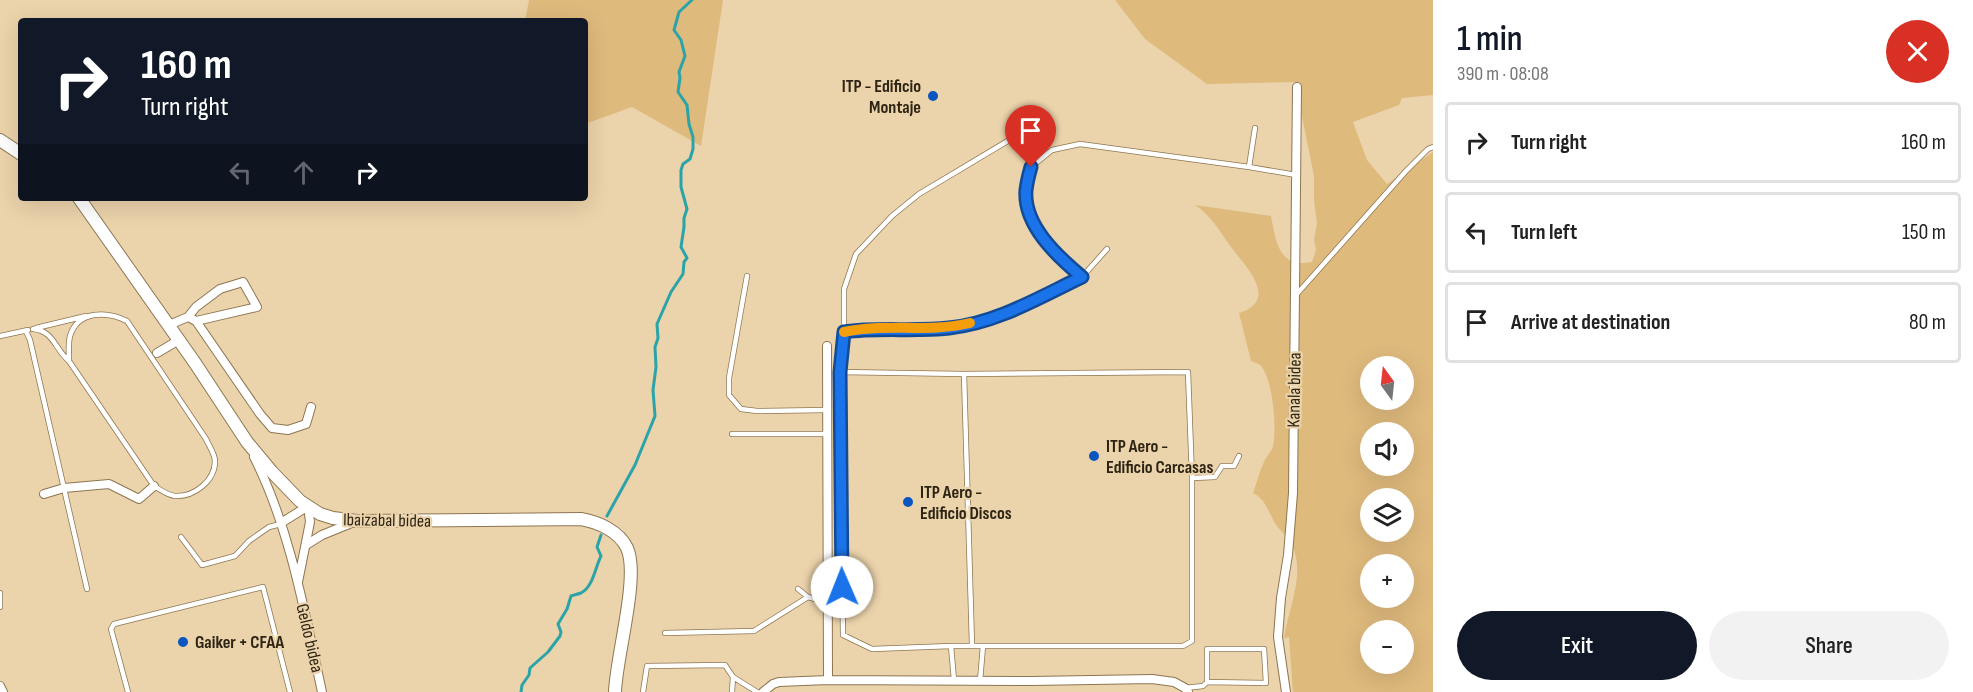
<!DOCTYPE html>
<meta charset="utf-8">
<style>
:root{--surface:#fff;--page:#f2f2f2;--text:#222;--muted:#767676;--line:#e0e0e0;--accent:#111827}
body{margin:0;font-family:"Sofia Sans Condensed",sans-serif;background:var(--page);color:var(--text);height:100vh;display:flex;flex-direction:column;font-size:22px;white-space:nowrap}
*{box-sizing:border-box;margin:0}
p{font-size:20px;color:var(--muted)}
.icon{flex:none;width:33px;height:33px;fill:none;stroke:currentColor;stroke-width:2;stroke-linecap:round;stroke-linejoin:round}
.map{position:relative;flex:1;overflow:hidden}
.drawer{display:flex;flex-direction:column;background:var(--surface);width:540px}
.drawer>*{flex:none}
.guide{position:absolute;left:18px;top:18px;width:570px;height:183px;border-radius:6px;box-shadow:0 6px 24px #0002;background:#111827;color:#fff;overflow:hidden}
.needle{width:39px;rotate:345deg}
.controls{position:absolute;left:1360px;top:356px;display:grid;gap:12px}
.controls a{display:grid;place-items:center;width:54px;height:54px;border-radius:50%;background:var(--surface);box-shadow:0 6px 24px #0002;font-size:30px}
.pin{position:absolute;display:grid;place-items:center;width:51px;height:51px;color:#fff;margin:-62px -26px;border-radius:50% 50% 50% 0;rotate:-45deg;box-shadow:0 0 6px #0007}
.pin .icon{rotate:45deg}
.me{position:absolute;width:66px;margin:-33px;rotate:359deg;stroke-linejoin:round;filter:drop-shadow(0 0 4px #0008)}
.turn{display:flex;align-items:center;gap:21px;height:126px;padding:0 24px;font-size:27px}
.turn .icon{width:78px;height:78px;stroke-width:2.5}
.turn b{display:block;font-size:42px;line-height:51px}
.lanes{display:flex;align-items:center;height:57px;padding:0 24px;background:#0003;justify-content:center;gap:30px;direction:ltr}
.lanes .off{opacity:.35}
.round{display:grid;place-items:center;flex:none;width:63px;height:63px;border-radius:32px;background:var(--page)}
.summary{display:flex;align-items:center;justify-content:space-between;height:102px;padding:0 24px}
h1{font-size:36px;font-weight:600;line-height:45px;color:var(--accent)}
.cta{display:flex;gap:12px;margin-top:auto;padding:12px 24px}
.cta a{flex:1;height:69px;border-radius:36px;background:var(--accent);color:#fff;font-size:24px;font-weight:600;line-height:69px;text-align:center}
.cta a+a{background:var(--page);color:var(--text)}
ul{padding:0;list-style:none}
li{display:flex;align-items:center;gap:18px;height:81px;margin:0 12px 9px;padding:0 12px;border:3px solid var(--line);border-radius:6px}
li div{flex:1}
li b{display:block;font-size:22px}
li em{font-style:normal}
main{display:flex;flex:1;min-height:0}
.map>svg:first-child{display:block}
</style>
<main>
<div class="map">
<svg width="1433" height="692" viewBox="0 0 1433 692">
<rect width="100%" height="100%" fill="#ebd3ab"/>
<path fill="#dfba7d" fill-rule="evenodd" d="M529 0H723L701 146 632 107 585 124V21H525Z
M1115 0H1433V95L1402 98 1399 105 1353 122 1367 160 1387 184 1433 152V692H1293L1289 637 1284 638C1288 609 1306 574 1292 545 1288 537 1280 531 1275 523 1268 512 1266 499 1253 493 1257 483 1259 472 1264 462 1266 456 1271 453 1273 446 1277 430 1273 377 1260 365 1257 363 1254 362 1251 361L1239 313C1280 300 1246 267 1231 247 1220 232 1211 215 1195 205L1271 216C1276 242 1279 269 1312 262L1316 250 1314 240 1317 224 1314 200V176L1295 82 1207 84 1145 39ZM1371 366H1404V399H1371ZM1371 432H1404V465H1371ZM1371 498H1404V531H1371ZM1371 564H1404V597H1371ZM1371 630H1404V663H1371Z"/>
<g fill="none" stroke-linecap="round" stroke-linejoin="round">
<path stroke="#2aa4a9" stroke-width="3" d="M607 516 635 465 655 416 653 390 656 367 655 347 658 338 657 324 671 292 683 274 684 262 687 258 681 247 684 227V218L687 209 681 187V170L683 164 690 159 693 149V137L689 124 687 105 678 92 680 78 679 72 685 56 681 40 674 30 679 12 692 0
M521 692 522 685 529 675 530 668 548 652 560 636 561 632 558 624 567 609 571 596C574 595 578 594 581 593 593 587 595 568 601 556L597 547 601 535"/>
<g stroke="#8d7652" stroke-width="6">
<path id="lane" d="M1249 167 1296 175
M747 276 729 378V395L741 409 757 411 826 410
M1082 277 1055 254 1031 220 1026 191 1031 167 1052 150 1080 144 1249 167 1255 128
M1296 295 1406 171 1428 149 1433 147
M36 328 86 316
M33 329C54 331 54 348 69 361L154 486C161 490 167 495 175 496 194 497 215 481 215 461 215 454 209 446 206 439L127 321C107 311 78 310 70 336 68 344 69 353 69 361
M26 331 30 340 87 589
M844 332 864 329 950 328 990 318 1045 297 1082 277 1107 249
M0 336 28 330
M840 372 844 328V289L856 254 892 216 919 194 1021 133
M964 374 972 645
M732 434H826
M1192 478 1215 477 1222 466H1234L1239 456
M181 537 202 565 235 556 249 541 269 527 281 524
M798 589 808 597
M0 593V607
M665 633 754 631 808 597 826 602
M951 646H983
M954 680 951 646 872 649 843 635 840 372 964 374 1188 372 1192 478V641L1183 646H983L980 681
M1185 688 1203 686 1207 682 1266 683 1264 649H1207V682
M128 692 111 629 114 624 263 587 290 692
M643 692 647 666 725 665 733 677
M732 692 733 677 757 692"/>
</g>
<g stroke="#8d7652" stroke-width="10">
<path id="street" d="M196 321 260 414 272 428 288 430 306 424 311 407
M169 325 188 317 196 307 220 289 243 282 257 307 196 321 188 317
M827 346 828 680
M157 353 179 340
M254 457C290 528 305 614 322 692
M44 494 64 488 109 484 139 499 154 486
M281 523 308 506 310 522 298 582
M306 545 322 535 354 522
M0 686 3 692
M763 692 773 684 779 682 828 680 1031 681 1152 679 1174 682 1185 688 1188 692
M1286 692 1278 637 1281 598 1288 555 1293 493 1297 87"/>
</g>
<g stroke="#8d7652" stroke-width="14">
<path id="secondary" d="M0 140 21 154
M79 198 195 363 247 442 272 472 300 501 320 514 333 518 357 521 581 519C598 522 619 531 627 548 640 576 616 657 615 692"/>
</g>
<use href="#lane" stroke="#fff" stroke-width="4.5"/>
<use href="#street" stroke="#fff" stroke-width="8"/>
<use href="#secondary" stroke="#fff" stroke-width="12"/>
</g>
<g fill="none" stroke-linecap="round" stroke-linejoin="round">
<g stroke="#114b97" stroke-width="15">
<path id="route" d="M842 587 840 372 844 332C879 327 914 332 949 328 997 323 1040 297 1082 277 1057 256 1023 225 1026 190 1027 182 1029 174 1031 167"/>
</g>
<use href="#route" stroke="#1a73e8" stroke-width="10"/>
<path stroke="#f59e0b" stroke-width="10" d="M844 332C885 323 928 333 970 323"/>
</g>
<g fill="#0a55c0" stroke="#ebd3ab" stroke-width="2">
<circle cx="933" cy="96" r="6"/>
<circle cx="1094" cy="456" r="6"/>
<circle cx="908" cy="502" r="6"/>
<circle cx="183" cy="642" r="6"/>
</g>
<g text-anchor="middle" stroke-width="4.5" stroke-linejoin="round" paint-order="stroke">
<g font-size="18" font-weight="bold" fill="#2d2414" stroke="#ebd3ab" text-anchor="start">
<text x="921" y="92" text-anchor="end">ITP - Edificio<tspan x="921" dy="21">Montaje</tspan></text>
<text x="1106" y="452">ITP Aero -<tspan x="1106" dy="21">Edificio Carcasas</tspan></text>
<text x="920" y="498">ITP Aero -<tspan x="920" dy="21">Edificio Discos</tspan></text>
<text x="195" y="648">Gaiker + CFAA</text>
</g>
<g font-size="18" fill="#2d2414" stroke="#ebd3ab">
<text transform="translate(1294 390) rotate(-89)" y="6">Kanala bidea</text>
<text transform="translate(387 520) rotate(1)" y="6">Ibaizabal bidea</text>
<text transform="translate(310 638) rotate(77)" y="6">Geldo bidea</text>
</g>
</g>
</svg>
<div class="controls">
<a><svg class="needle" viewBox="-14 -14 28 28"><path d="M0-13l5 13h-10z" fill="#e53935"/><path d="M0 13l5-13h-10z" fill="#767676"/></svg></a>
<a><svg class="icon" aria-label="sound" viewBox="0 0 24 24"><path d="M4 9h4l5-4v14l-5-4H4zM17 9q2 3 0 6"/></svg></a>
<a><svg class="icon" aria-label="layers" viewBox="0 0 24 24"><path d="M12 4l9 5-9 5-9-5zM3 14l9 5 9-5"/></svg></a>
<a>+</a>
<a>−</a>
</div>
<div class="pin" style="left:1031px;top:167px;background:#d93025"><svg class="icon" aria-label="arrive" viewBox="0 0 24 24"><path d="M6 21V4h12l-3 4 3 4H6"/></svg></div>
<svg class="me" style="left:842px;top:587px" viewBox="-20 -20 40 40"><circle r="19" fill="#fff"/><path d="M0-13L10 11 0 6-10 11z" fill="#1a73e8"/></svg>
<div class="guide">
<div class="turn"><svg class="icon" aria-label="right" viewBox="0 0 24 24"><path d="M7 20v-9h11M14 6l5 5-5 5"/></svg><div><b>160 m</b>Turn right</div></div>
<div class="lanes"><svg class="icon off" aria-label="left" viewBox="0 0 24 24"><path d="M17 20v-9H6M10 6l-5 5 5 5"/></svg><svg class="icon off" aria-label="ahead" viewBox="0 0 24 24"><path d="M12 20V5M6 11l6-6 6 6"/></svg><svg class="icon" aria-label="right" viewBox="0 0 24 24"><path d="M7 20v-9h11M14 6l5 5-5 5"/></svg></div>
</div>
</div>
<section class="drawer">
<div class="summary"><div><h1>1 min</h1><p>390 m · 08:08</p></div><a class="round" style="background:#d93025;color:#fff"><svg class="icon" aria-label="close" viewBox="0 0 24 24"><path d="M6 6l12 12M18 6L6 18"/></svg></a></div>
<ul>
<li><svg class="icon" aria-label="right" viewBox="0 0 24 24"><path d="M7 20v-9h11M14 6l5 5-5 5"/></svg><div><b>Turn right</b></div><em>160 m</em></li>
<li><svg class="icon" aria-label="left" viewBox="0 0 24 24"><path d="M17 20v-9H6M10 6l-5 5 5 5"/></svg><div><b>Turn left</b></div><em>150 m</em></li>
<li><svg class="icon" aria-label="arrive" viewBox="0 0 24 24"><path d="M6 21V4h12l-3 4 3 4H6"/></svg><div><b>Arrive at destination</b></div><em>80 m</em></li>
</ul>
<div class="cta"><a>Exit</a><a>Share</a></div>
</section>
</main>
